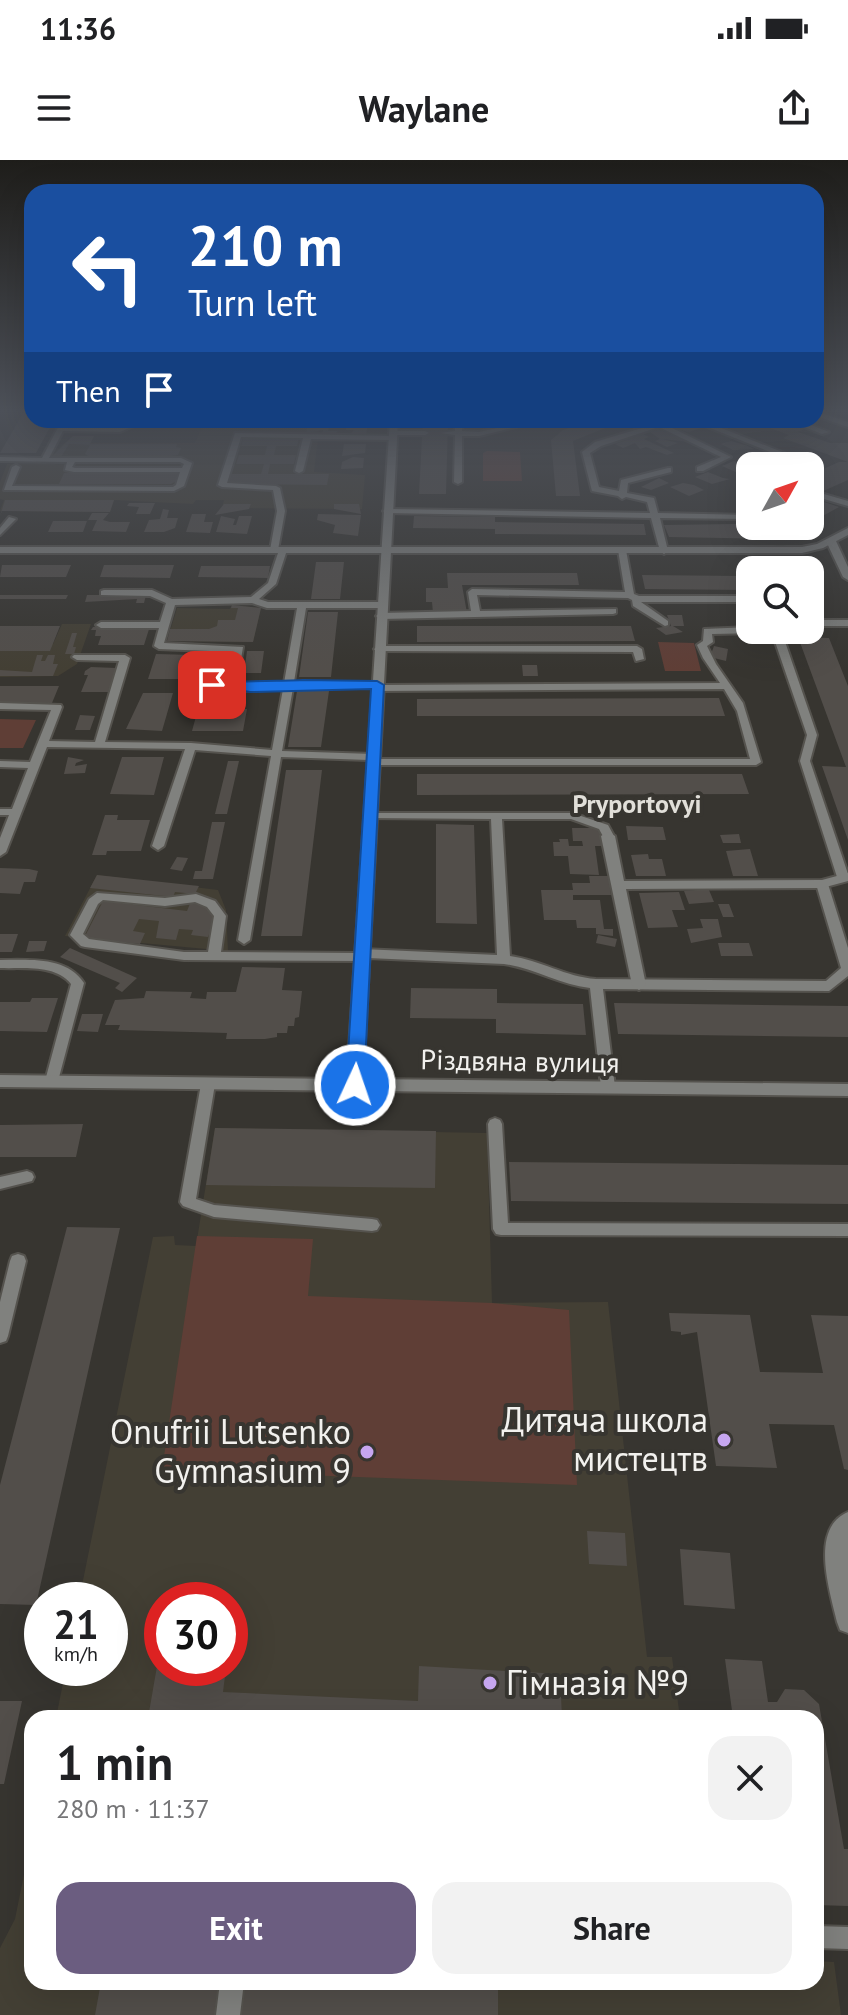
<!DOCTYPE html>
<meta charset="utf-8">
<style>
:root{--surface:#fff;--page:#f2f2f2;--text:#202124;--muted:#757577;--accent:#6b5d80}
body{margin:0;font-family:"PT Sans",sans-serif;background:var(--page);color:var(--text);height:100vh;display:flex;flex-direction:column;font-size:30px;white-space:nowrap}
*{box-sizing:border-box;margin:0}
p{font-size:26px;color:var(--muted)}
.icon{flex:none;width:44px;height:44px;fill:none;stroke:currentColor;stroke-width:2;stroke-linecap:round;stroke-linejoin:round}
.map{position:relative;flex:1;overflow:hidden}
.side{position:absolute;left:24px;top:1550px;width:800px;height:280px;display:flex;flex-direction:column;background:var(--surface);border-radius:24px;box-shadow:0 8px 32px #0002}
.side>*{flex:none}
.hud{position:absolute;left:24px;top:24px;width:800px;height:244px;border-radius:24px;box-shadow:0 8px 32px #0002;background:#1a4fa0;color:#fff;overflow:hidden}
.needle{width:52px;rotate:50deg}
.controls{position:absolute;left:736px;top:292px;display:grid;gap:16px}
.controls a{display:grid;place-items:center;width:88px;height:88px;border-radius:16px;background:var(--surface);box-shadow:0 8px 32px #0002;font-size:40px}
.speed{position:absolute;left:24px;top:1422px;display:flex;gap:16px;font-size:40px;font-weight:700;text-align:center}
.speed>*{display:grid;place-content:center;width:104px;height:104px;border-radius:50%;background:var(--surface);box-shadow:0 8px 32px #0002;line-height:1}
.speed small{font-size:20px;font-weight:400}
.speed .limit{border:12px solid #d22;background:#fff;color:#111}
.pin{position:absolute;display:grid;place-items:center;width:68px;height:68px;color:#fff;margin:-34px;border-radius:16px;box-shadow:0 4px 12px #0006}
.me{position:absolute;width:88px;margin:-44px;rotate:3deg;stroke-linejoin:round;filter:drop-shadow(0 0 6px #0008)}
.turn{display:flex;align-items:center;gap:28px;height:168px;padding:0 32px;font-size:36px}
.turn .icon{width:104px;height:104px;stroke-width:2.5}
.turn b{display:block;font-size:56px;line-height:68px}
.then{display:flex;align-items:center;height:76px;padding:0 32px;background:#0003;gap:16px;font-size:30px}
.round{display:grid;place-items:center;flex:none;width:84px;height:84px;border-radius:24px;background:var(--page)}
.summary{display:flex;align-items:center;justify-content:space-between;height:136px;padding:0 32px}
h1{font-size:48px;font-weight:600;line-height:60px}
.action{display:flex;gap:16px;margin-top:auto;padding:16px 32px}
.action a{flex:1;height:92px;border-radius:24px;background:var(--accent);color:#fff;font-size:32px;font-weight:600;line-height:92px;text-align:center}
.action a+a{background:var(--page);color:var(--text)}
.status{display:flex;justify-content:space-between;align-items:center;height:56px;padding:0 40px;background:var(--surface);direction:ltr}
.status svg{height:22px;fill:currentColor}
header{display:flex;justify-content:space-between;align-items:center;height:104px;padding:0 32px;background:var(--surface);font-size:36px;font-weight:600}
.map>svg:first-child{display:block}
</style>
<div class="status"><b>11:36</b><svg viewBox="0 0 49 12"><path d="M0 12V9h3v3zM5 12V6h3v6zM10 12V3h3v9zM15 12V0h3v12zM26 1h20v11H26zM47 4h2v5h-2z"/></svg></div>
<header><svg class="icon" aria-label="menu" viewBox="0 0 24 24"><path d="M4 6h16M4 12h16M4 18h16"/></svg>Waylane<svg class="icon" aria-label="share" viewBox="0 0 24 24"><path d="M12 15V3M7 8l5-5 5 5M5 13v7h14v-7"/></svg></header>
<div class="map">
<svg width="848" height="1855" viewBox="0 0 848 1855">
<rect width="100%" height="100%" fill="#373530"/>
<path fill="#433f34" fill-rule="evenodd" d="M205 260H320L314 312 365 315 362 349 222 348 224 340H196L193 344 114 340 110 352 0 351 4 340 0 339V322L7 304 40 303 73 276H94L91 283H195Z
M232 445 261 448 253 482 167 481 177 448 230 449Z
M62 464H91L77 504 58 516 0 517V484H53Z
M97 715 218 730 226 750 228 791 65 776Z
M215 968 487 973 492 1143 608 1142 647 1497H672L680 1558H56L66 1508H110V1440H79L153 1077 174 1076 175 1085 196 1086ZM162 1440H230V1508H162Z
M32 1675V1822H816V1801L834 1802 841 1855H0V1788L15 1759Z"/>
<path fill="#5f3e36" d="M487 291 520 292 522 321H483V293Z
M658 482 694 483 701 511H665Z
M0 559 36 560 23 588H0Z
M197 1076 313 1079 308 1136 492 1143 569 1150 577 1325 162 1310Z"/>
<path fill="#524e4a" d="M25 250H32V260H54L36 293H0Z
M280 260H320L324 265 325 260H343L342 264H330L328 271H337L336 274H322L323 270 306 273 308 263H290L289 268H278Z
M423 260H448L446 334H419Z
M591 260 615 264 573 281 580 336H556L551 280 563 270Z
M748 260H780L804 269 798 272 830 283H848V302L783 278 789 275Z
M686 261 701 268 689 272 672 268Z
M347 262H368L366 276H349L354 270H346Z
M659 269 669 274 690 282 662 279 678 283 667 287 655 281 660 279 650 272Z
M643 274 649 277 644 279 674 293 667 295 646 287 640 289 635 283 623 288 615 284Z
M73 276H94L90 284H177L176 287 181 288 178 295 163 297H90L85 294 90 285 69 284 61 297H51Z
M243 278H299L297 286H276L274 295H296L294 304H270L268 314H329L327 325 225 324 228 314H261L264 304H236L239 295H265L267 286H241Z
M731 281 748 286 754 289 733 290 721 284Z
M344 284H366L365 293 342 296Z
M757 292 769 294 780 299 764 305 745 297Z
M353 297 364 298 363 308 341 309 342 302Z
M734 301 750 308 738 313 722 306Z
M839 302H848V320L821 332 810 327V315Z
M708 312 723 318 730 319 712 324 695 317Z
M64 313H180L177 321 171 324H59Z
M659 318 669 323 651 330 641 327Z
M683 323 694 325 704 330 689 336 670 327Z
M815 339 839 347 810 363V341Z
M5 340H114L110 352 2 351 0 356Z
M129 343H155L150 354H136L139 347 127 346Z
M224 344H251L249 349 215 355Z
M334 344H359L361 354 334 349Z
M163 349 169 350 167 358H178L175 368 164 372H144L149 360 160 359Z
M92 353H109L103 360 110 362H130L126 372 92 371 97 360H88Z
M192 354H206L204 362H213L210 373 186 372Z
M318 354 361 355 358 376 333 373 335 365 317 360Z
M221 356 235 359 233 365H236L239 356H252L247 374 216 372Z
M414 356 495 357V362L644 364 646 375 495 374V369L413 368Z
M53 361H87L83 372H48Z
M734 364 799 366 777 379 669 377 664 365Z
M316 402H344L340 439H311Z
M2 405H71L66 417H0Z
M104 405H174L170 418 100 417Z
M201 406H270L268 418 198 417Z
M447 413H577L579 425H462L467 453H433L432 442H426V428H448Z
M642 415 742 416 744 422H750V441L746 430 645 429Z
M0 435H68L66 439H0Z
M87 435H146L144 443H136L137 439 85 442Z
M232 445 261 448 253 482 167 481 170 469H209L217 466 218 460H235L238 448H231Z
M308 452H338L331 517H299Z
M667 455H682L684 466H673L683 472 666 475 656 468 671 466Z
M0 466H60L50 491H0Z
M150 466 144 485H98L101 476H95L96 470H91L93 467Z
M417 466H631L635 481 417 482Z
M72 473H77L73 487H76L74 494H65Z
M798 477 829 478 848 526V680L822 606 846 607Z
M714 486 728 489 726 501 710 497Z
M215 491H233L228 513 209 512Z
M247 491H264L261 513H244Z
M156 494 193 495 186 519H148Z
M37 495H43L41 501H45L48 495H55L53 504H58L53 516H0V510L32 512Z
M522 505H537L538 516H523Z
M91 507 117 508 108 532H81L88 515H84L85 511Z
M0 526H59L52 543H0Z
M297 531H329L321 587H288Z
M143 533H173L162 571 126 569Z
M719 538 725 556H417V539Z
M198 549H247L243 571H192Z
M80 555 95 556 90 570H75Z
M68 597 84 600 76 603 75 606 87 604 85 613 64 614Z
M122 597H164L154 635 110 634Z
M228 601H239L227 654H215Z
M286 610H322L302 776H261Z
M417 614H742L749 634 417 635Z
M105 655H118L117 660H150L141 691H107L106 695H92Z
M212 662H225L213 719H193L195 711H202Z
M436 664 474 665 477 764 436 763Z
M626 666 663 667 666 680H628Z
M572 668H601L604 686H595L599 715 570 714 568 696H554L553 682H560L559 679H568L569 686H583L582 681H573Z
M739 674 741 683H723L720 675Z
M750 689 758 716H733L726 691Z
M648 694 649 699H662L666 716H636L631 695Z
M177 697 188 698 182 711 170 709Z
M0 708 29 709 38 711 35 722H24L20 734 0 733Z
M97 715 199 726 195 734 175 732 173 737 90 728Z
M589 716H609L611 735H573V740H600L604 769H613V776L596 774V768H577L576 760H544L541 730H573L572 723H590Z
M697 730H709L714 742 689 744 684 731Z
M679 732 685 750H672L678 767 648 768 639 733Z
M103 741 187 751 191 741 205 745 215 759 208 777 191 775 193 770 179 769 176 780 156 778 159 761 139 759 133 771 145 773 140 784 84 778Z
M718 744H729L734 757H723Z
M700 759H718L722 777 691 783 687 769 703 768Z
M0 774H18L12 792H0Z
M598 775 617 779 615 787 596 783Z
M29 781H47L44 791 26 792Z
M718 783H749L753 796H721Z
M70 788 137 818 122 832 115 828 120 823 60 797Z
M242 807 285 808 282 830 302 831 299 857 295 858 294 866H288L287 873H277V877L265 879H226L227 873 118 870 120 865H105L115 840 144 838 146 831 192 832 190 838 206 839 207 832H236Z
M411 828 497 829V843L583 844 586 875 496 873V859L410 858Z
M32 838H58L47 872 0 871V842H30Z
M614 843 848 846V877L618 874Z
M82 854H103L98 872 77 871Z
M83 964 76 997H0V965Z
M215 968 436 971 435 1028 206 1025Z
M509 1002 848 1005V1044L511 1041Z
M67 1067 120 1068 36 1445 0 1444V1325Z
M669 1153 750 1155 760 1212 823 1213 811 1155 848 1156V1310L844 1309 834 1265 769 1264 777 1308 716 1306 697 1172 681 1175V1172L671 1171Z
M587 1371 625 1373 627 1406 589 1404Z
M680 1389 730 1393 735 1449 684 1445Z
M160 1489 162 1508H226L223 1532 418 1541 419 1506 560 1514 562 1558H148Z
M725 1499 762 1501 768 1542H777L785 1529 804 1530 819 1544 844 1689H848V1746L816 1745V1558H733Z
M0 1541H22L4 1624H0Z
M101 1822H498V1855H95Z"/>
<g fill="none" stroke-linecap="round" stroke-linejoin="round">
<g stroke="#55534e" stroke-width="4">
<path id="service" d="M62 260H70L66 267 119 268 137 260H147L120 272 63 271 49 298H181L192 303 184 326 174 331 4 330 12 307 16 305 20 307 12 326 173 327 176 325 180 312H74L65 310 67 302 0 301V297L42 298ZM75 302H180L184 304 182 308H75L72 307Z
M455 260H463L462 271 479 272 528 261 532 263 479 276H462V322L458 324 454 322 455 275 441 273 455 271Z
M669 260H680L666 265 731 297 703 311H697V307L721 297 659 267 601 286 590 293 599 327 619 331 621 320 668 308H671V312L628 323 627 333 654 338 658 353 750 355V359L660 358 668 391 664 394 660 391 651 358 387 353 383 351 387 349 650 353 647 342 626 337 622 339 618 336 592 331 582 292 595 282Z
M690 260H701L820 307 813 309Z
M787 260H798L829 272 822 274Z
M393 271H425L429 273 425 275H390L389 273Z
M235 273 392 276 396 278 392 280 311 279 303 311 299 313 295 311 303 278 241 277 227 323 276 326 280 328 285 351 278 390 274 393 270 390 277 351 273 330 222 327 218 325Z
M810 330 848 341V346L810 335Z
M9 357 16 359 0 375V368Z
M283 387 287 390 276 424 259 439 268 442H382L387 445 382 448H306L294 522H377L382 525 720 523 703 498 697 485 703 481 704 469 750 467V470H764L759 473 712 474 713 482 707 486 716 504 743 543 761 602 756 605H373L369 604V600L281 597 250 780 244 784 238 780 271 596 195 590 164 686 158 690 152 686 185 589 47 587 6 692 0 696V678L9 655H0V649H12L28 608 0 607V601L30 602 51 550 0 549V543L61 545 62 547 49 581 95 582 119 501 77 500 72 497 74 495H125L130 498 105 582 191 583 272 590 283 529 250 531 192 528 187 525 192 522 227 524 235 492 159 489 154 486 159 468H101L96 465 101 462H160L166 443 150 436 101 435V431L104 430H152L172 439 251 437 268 423 279 390ZM252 443 267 448H297L284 523 237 524 243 487 164 483 175 445ZM309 527 372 528 377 531 724 529 737 551 750 599H377V595L373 594 282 591 293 528Z
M622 387 626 390 634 434 639 436H750V442H641L668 461V465L665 466 633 446 632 440 628 438 477 435 480 451 616 449V453L613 454 381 459 376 456 381 453 471 451 468 432 472 429 625 432 618 390Z
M810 460H848V466H810Z
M771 470H781L817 575 810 601 848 714 847 720 843 721 837 717 800 601 807 575Z
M379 486H637L642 489 644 499 636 501 633 492 376 491 374 489Z
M370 653H572L608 665 614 676 608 680 604 678 599 669 571 659H502L510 796C540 800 566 817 596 819L826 821 841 808 816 724 822 720 828 724 848 788V816L829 831 603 829 615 927 608 932 601 927 590 828C560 825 534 808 504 804L368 798 362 801 184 800 85 787 81 786 70 775 89 739 97 733 165 738 196 734 215 741 226 756 221 792 356 793 362 789 497 795 491 659 366 658V654ZM103 740 165 746 195 742 207 747 214 756 208 792H184L89 779 83 774 98 744Z
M0 800C29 800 66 796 84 823L57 925 52 926 45 921 71 824C55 804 23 809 0 808Z
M208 919 215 924 196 1039 214 1045 372 1059 377 1060 380 1065 377 1070 372 1071 214 1057 183 1046 180 1042 201 924Z
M495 958 500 960 502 964 508 1063 848 1064V1076L501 1075 496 1074 493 1069 488 964 490 960Z
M27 1011 32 1013 34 1017 32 1021 0 1029V1017Z
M18 1094 24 1096 26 1101 8 1176 6 1181 0 1183V1142L10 1101 12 1096Z
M816 1766 848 1767V1789L816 1788Z
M220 1822H244L240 1855H216Z"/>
</g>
<g stroke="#55534e" stroke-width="4">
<path id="minor" d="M816 251 848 262V267L816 256Z
M390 260H398L363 919 848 924V936L0 927V915L347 919Z
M828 379 836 381 848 407V420L843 417 826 381Z
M608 672 615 676 624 721 822 720 848 713V721L822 728 626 729 646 825 639 830 632 825 601 676Z
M848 1352V1473L840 1470 837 1462C830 1432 809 1368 848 1352Z"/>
</g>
<g stroke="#55534e" stroke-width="4">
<path id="tertiary" d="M848 368V375L823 388 802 393H0V387H802L817 384Z"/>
</g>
<use href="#service" fill="#80817e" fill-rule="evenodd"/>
<use href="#minor" fill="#80817e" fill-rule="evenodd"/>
<use href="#tertiary" fill="#80817e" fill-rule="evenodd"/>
</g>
<linearGradient id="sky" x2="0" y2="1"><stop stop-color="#1e1d1a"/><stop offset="0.49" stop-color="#4d5159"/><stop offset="1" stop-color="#4d5159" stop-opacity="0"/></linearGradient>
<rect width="848" height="510" fill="url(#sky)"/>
<path fill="#1a73e8" stroke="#114b97" stroke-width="2" d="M303 520 377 521 384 525 364 925 355 932 346 925 371 529 250 532 206 525C211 521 287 521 303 520Z"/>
<g fill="#c6a6f0" stroke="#373530" stroke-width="3">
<circle cx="724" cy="1280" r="8"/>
<circle cx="367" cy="1292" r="8"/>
<circle cx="490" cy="1523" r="8"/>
</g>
<g text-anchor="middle" stroke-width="8" stroke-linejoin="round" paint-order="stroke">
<g font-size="26" font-weight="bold" fill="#e1dfd9" stroke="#373530">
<text x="637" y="653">Pryportovyi</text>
</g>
<g font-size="28" fill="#f2f1ee" stroke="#373530">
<text transform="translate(520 901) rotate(1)" y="10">Різдвяна вулиця</text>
</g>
<g font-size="34" fill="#f2f1ee" stroke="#373530" text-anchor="end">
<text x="708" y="1272">Дитяча школа<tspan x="708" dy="39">мистецтв</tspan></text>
<text x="351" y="1284">Onufrii Lutsenko<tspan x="351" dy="39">Gymnasium 9</tspan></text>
<text x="506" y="1535" text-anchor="start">Гімназія №9</text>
</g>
</g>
</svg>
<div class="controls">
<a><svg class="needle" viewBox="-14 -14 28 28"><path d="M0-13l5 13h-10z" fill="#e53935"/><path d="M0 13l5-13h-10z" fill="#757577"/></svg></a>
<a><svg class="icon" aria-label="search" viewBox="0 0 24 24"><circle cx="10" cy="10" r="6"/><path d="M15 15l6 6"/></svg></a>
</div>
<div class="speed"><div>21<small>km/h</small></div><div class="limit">30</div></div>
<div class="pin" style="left:212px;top:525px;background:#d93025"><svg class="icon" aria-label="arrive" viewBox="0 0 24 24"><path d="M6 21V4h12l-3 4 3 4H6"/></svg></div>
<svg class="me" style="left:355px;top:925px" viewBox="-20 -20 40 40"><circle r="17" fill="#1a73e8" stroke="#fff" stroke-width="3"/><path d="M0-11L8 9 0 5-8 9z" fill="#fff"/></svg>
<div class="hud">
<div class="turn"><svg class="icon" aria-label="left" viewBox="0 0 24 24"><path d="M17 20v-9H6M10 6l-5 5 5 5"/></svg><div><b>210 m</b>Turn left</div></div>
<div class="then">Then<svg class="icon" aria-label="arrive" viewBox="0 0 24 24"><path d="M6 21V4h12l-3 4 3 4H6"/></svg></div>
</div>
<section class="side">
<div class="summary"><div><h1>1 min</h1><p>280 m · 11:37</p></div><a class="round"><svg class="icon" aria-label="close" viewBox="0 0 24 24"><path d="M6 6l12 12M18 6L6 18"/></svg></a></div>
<div class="action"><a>Exit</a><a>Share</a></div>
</section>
</div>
